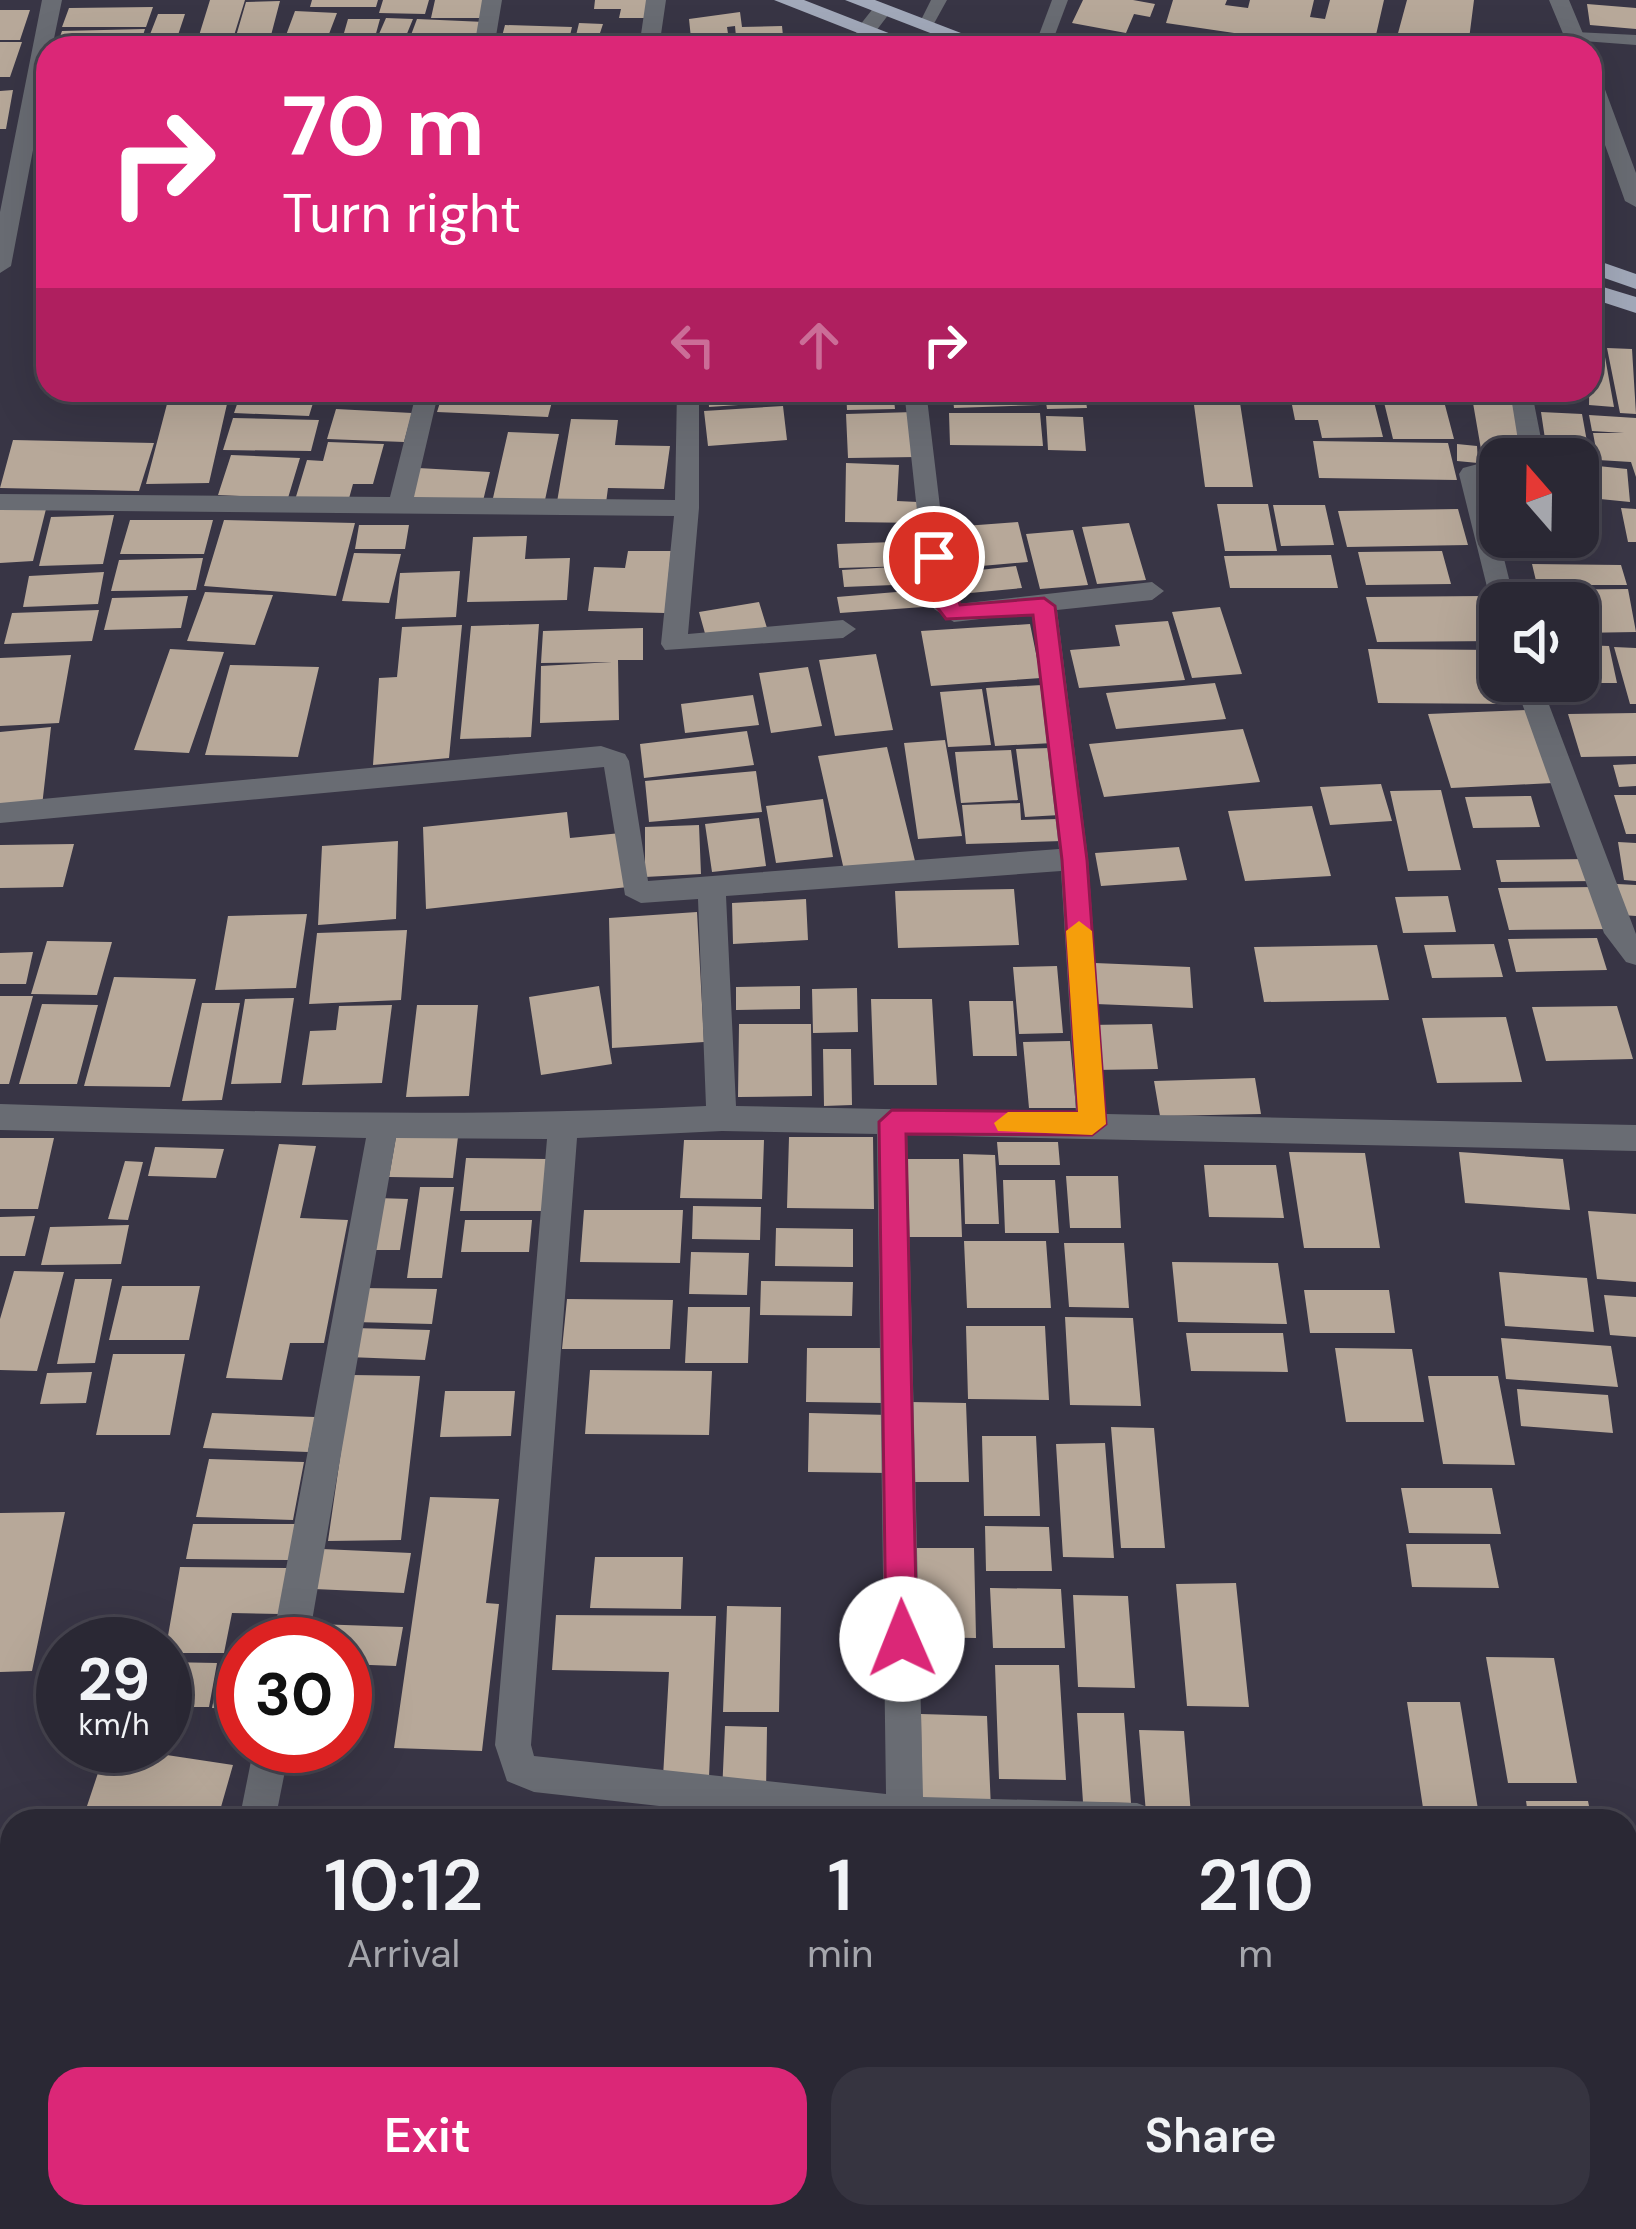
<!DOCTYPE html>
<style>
:root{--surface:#2a2834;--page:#363440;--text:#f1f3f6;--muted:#a5a6ac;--line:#46444f;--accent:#db2777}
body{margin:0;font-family:"DM Sans",sans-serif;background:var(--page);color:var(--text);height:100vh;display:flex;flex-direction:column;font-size:45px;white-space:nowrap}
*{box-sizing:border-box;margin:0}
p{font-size:39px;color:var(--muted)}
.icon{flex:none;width:66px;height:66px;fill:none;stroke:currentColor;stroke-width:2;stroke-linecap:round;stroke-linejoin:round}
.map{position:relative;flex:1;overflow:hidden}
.details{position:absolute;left:0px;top:1809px;width:1638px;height:420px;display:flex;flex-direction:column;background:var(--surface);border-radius:36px 36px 0 0;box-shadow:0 12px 48px #0002,0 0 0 3px var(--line)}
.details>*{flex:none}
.hud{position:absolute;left:36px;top:36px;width:1566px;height:366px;border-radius:36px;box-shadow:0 12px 48px #0002,0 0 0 3px var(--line);background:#db2777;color:#fff;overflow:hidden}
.needle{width:78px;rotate:340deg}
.buttons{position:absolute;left:1479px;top:438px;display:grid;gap:24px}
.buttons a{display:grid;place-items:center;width:120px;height:120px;border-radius:24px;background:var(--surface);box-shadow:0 12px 48px #0002,0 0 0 3px var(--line);font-size:60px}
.speed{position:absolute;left:36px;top:1617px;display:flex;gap:24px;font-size:60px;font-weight:700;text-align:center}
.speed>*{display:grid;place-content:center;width:156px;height:156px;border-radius:50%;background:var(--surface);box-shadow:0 12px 48px #0002,0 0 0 3px var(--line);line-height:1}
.speed small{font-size:30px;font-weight:400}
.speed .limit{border:18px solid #d22;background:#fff;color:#111}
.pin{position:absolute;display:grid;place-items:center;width:102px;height:102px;color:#fff;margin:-51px;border:6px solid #fff;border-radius:50%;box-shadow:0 3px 12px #0007}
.me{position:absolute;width:132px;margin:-66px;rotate:359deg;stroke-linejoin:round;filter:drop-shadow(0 0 9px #0008)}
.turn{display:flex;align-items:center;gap:42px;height:252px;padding:0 48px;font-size:54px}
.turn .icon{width:156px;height:156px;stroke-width:2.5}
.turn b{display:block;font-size:84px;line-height:102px}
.lanes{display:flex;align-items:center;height:114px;padding:0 48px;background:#0003;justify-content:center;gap:60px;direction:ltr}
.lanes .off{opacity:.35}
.eta{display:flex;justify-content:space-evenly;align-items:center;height:204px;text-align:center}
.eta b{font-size:72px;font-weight:600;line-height:84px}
.cta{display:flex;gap:24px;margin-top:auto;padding:24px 48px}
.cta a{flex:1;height:138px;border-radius:36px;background:var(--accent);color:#fff;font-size:48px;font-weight:600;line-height:138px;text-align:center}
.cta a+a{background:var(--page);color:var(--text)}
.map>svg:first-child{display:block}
</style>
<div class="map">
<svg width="1636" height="2229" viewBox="0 0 1636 2229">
<rect width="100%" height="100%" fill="#383545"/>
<path fill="#b7a899" d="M210 0H245L232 42H197Z
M312 0H378L376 7H310Z
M383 0H429L425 14 379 13Z
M435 0H485L481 18H431Z
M595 0H652L649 18H619L621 9H594Z
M1083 0H1133L1155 4 1150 17 1134 14 1126 33 1072 23Z
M1173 0H1227L1225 5 1248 8 1250 0H1314L1310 17 1325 19 1330 0H1384L1373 48 1300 42 1298 48H1237L1241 34 1166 23Z
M1407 0H1474L1468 47 1406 39 1436 48H1394Z
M280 1 269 43H234L246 2Z
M1587 4 1636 8V29L1590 25Z
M153 7 146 27H62L69 8Z
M0 10H30L20 40H0Z
M295 11 337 13 324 47 282 46Z
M740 12 742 27 782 26 784 46 737 47 735 26 727 27 730 47 692 48 689 19Z
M158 14H185L177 38 149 37Z
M386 18 413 19 406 36 379 34Z
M348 19H380L372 48 340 47Z
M417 19 485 22 480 38 411 35Z
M579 23 603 24 600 33 639 35 636 48H573Z
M505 25 572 27 567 48H499Z
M145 29 139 48H56L62 31Z
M1481 33 1540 43 1539 48H1477Z
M390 38 451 40 449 48H386Z
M849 39 850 48H791V40Z
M0 42H22L10 77H0Z
M13 90 6 129H0V91Z
M1590 345 1603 346 1614 407 1589 405Z
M1607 348 1632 349 1636 414 1620 413Z
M242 390H317L309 416 234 413Z
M444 390H555L548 417 437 412Z
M708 390H783L784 402 709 407Z
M846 390H893L895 409 847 410Z
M952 390H1038L1040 405 954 408Z
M1044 390H1084L1087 408 1047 409Z
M1192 390H1238L1253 487H1205Z
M1311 390H1371L1383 437 1322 438 1318 420H1295L1290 395H1312Z
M1381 390H1441L1454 439H1393Z
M1473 403 1517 405 1526 456 1482 455Z
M167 404H227L209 483 146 484Z
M783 406 787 440 708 446 704 411Z
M336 409 412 413 404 442 327 439Z
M914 412 917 457 848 458 846 414Z
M1541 412 1582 414 1595 486 1578 485V459H1548Z
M949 413H1040L1043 446 950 445Z
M1589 415 1636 418V477L1631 462 1598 460 1593 433H1624L1592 431Z
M1046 416 1083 417 1086 451 1048 450Z
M233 418 319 420 311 451 223 450Z
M571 419 618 420 615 445 670 446 664 489 608 488 606 503 557 502Z
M508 432 559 434 545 500 493 498Z
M13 440 154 443 139 491 0 488Z
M1313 441 1448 443 1457 480 1319 478Z
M328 442 384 444 373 484H353L348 502 295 500 307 460 323 461Z
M1457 444 1477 446 1478 463 1457 461Z
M231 455 300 458 288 498 218 495Z
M846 463 899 465 897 501 918 502 925 523 845 522Z
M1598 466 1627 469 1630 502 1600 499Z
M418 468 490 472 482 505 408 501Z
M1217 504H1268L1277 551H1225Z
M1273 505H1325L1334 545 1281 546Z
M1621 508 1636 509V542H1628Z
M46 509 33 561 0 563V510Z
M1458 509 1468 545 1347 547 1338 511Z
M114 515 103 564 39 566 51 517Z
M130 520H213L204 554H120Z
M224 520 355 523 336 596 204 586Z
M1018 522 1028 562 947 569 938 528Z
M1129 523 1146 580 1097 584 1082 527Z
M359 525H409L405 549H355Z
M1073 530 1088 585 1040 589 1026 534Z
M527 536 525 559 570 558 567 600 467 602 473 537Z
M922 541 925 565H915L918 584 844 587 842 570 911 566 839 568 837 544Z
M628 551H671L665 613 588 611 594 567 625 568Z
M1442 551 1451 584 1366 585 1358 552Z
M354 553 401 554 389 603 342 601Z
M1331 555 1338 588H1230L1224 556Z
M203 558 196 590 111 591 119 560Z
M1532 564 1621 565 1627 585H1537Z
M1016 566 1022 588 949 595 943 574Z
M460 571 456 617 395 619 400 573Z
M104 572 98 604 23 607 29 576Z
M1628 589 1636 632 1578 633V603H1540L1536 590Z
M920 590 923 607 840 613 837 597Z
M205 592 273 595 255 645 187 641Z
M188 596 181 628 104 630 112 598Z
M1484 596 1496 641 1377 642 1366 597Z
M759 602 767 628 706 637 699 612Z
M1220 607 1242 674 1192 678 1172 612Z
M99 610 92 641 4 644 12 613Z
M1168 621 1185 680 1079 688 1070 650 1120 646 1115 625Z
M539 624 531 737 460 739 471 626Z
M1030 624 1041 678 931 686 921 631Z
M462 625 449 758 373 765 379 678 397 677 402 627Z
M643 628V660H618L619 720 540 723 541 666 612 662 541 663 543 631Z
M1578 645 1609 646 1617 683H1585Z
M1614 647 1636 648V704H1630Z
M170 649 224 652 189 753 134 750Z
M1368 649 1500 650V681H1510L1515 704 1378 703Z
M876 654 893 730 835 736 819 660Z
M71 655 59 723 0 726V658Z
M230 665 319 667 298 757 205 755Z
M808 667 822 726 771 733 759 673Z
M1215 683 1226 719 1116 729 1106 693Z
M1042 685 1053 743 995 746 986 688Z
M982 689 991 745 948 747 940 692Z
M753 695 759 725 685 733 681 704Z
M1529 710 1553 783 1451 788 1428 714Z
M1636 713V756L1581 757 1568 714Z
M51 727 42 806 0 810V732Z
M1243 729 1260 782 1104 797 1089 744Z
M747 731 754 765 644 778 640 744Z
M945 740 962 836 918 839 904 743Z
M887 747 915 861 844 870 818 756Z
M1051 748 1060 815 1025 817 1016 749Z
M1011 750 1018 800 961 803 955 752Z
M1636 764V786L1619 787 1613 765Z
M756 771 762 812 649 822 645 781Z
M1381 784 1392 821 1330 825 1320 787Z
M1441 790 1461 870 1408 871 1390 791Z
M1614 795H1636V834H1626Z
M1531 796 1540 827 1473 828 1465 797Z
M823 799 833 857 776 863 766 806Z
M1020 803 1021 820 1058 819 1062 841 966 844 962 805Z
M1312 806 1331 876 1245 881 1228 811Z
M567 812 570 838 621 833 628 887 426 909 423 827Z
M759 818 766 866 712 872 705 824Z
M699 825 701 874 645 877V827Z
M398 841 396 919 318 925 322 846Z
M1618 842 1636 843V881L1624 880Z
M74 844 63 887 0 888V845Z
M1179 847 1187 880 1101 886 1095 853Z
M1590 859 1596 881 1501 882 1496 860Z
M1617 884 1636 885V916L1622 915Z
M1597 887 1610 929 1509 930 1498 888Z
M1014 889 1019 945 898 948 895 891Z
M1448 896 1456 932 1403 933 1395 897Z
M806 899 808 940 733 944 732 903Z
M697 912 704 1042 612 1048 609 918Z
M307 914 296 988 215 990 228 916Z
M407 930 401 1000 309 1004 317 933Z
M1597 938 1607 970 1516 972 1508 939Z
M47 941 112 942 97 995 31 994Z
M1494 944 1503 977 1432 978 1424 945Z
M1377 945 1389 1000 1264 1002 1254 947Z
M33 952 26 984H0V953Z
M1095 963 1190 967 1193 1008 1096 1004Z
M1057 966 1063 1033 1019 1034 1013 967Z
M114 977 196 979 170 1087 84 1086Z
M599 986 612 1064 541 1075 529 997Z
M800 986V1009L736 1010V987Z
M857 988 858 1032 813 1033 812 989Z
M0 996H33L9 1084H0Z
M294 998 281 1083 231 1084 245 999Z
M871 999H932L937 1085H874Z
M969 1001H1013L1017 1056H973Z
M202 1003H240L222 1100 182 1101Z
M42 1004 98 1005 77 1084H19Z
M392 1005 382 1083 302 1085 310 1031 336 1030 339 1006Z
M417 1005H478L469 1096 406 1097Z
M1617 1006 1633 1059 1546 1061 1532 1007Z
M1506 1017 1522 1082 1437 1083 1422 1018Z
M739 1024H811L812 1096 738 1097Z
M1152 1024 1158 1069 1094 1070 1089 1025Z
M1070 1041 1076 1108H1029L1023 1042Z
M823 1049H851L852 1105 824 1106Z
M1255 1078 1261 1114 1160 1116 1154 1081Z
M396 1137H458L453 1178 389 1177Z
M789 1137H873L874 1209 787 1208Z
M0 1138H54L38 1209H0Z
M684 1140H764L762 1199 680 1198Z
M997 1142H1058L1060 1165H999Z
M279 1144 316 1146 300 1218 348 1220 324 1343H290L282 1380 226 1378Z
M155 1147 224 1149 216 1178 148 1176Z
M1289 1152 1365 1153 1380 1248H1304Z
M1459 1152 1563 1159 1570 1210 1465 1203Z
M963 1154 995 1155 999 1224H965Z
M466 1158 547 1159 542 1211H460Z
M899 1159H959L962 1237H900Z
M125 1161 143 1162 128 1220 108 1219Z
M1204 1165H1276L1284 1218 1209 1217Z
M1066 1176H1118L1121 1228H1070Z
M1003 1180H1055L1059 1233H1005Z
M420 1187H454L442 1278H407Z
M378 1198 408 1199 400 1250H370Z
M693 1206 761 1207 760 1240 692 1239Z
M584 1210H683L680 1263 580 1262Z
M1588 1211 1636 1214V1282L1597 1279Z
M35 1216 25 1256H0V1217Z
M465 1220H532L529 1252H461Z
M129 1225 121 1264 41 1265 50 1227Z
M776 1228 853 1229V1267L775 1266Z
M964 1241H1046L1051 1308H967Z
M1064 1243H1124L1129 1308 1069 1307Z
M691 1252 749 1253 747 1295 689 1294Z
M1172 1262 1278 1263 1287 1324 1178 1322Z
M14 1271 64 1272 37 1371 0 1370V1319Z
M1499 1272 1587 1278 1594 1332 1505 1326Z
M75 1279H112L95 1363 57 1364Z
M761 1281 853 1282 852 1316 760 1315Z
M122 1286H200L189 1340H109Z
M360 1288 437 1289 432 1324 354 1322Z
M1304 1290H1389L1395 1333H1310Z
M1604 1295 1636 1297V1337L1610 1335Z
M567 1299 673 1300 670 1349H562Z
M688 1307H750L748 1363H685Z
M1065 1317 1133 1318 1141 1406 1070 1405Z
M966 1326H1045L1049 1400 968 1399Z
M354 1328 430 1330 425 1360 348 1357Z
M1186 1333H1283L1288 1372 1191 1371Z
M1501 1338 1611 1346 1618 1387 1506 1379Z
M807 1348H884L885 1403 806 1402Z
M1335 1348 1412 1349 1424 1422H1346Z
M113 1354H185L170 1435H96Z
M590 1370 712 1371 709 1435 585 1434Z
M92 1372 86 1403 40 1404 47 1373Z
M352 1375 420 1376 401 1540 328 1541Z
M1428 1376H1498L1515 1465 1443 1464Z
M1517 1389 1608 1395 1613 1433 1521 1426Z
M445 1391H515L511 1436 440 1437Z
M910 1402 966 1403 969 1482H912Z
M212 1413 315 1417 308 1452 203 1448Z
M809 1413 889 1415V1473L808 1472Z
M1111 1427 1154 1428 1165 1548H1121Z
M982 1436H1036L1040 1516H984Z
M1105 1443 1114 1558 1063 1557 1056 1444Z
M209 1459 304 1462 293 1520 196 1517Z
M1401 1488H1492L1501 1534 1409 1533Z
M430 1497 499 1499 486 1603 499 1604 482 1751 394 1748Z
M65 1512 32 1671 0 1672V1513Z
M193 1524H295L289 1560 186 1559Z
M985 1526 1049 1527 1052 1571H986Z
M1406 1544H1490L1499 1588 1412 1587Z
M911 1548H974L976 1638 912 1637Z
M322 1549 411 1553 404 1593 314 1589Z
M595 1557H683L681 1609 590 1608Z
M180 1567 287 1568 280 1614 232 1613 224 1653H165Z
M1236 1583 1249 1707 1187 1706 1176 1584Z
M990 1588 1061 1589 1065 1648H993Z
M1073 1595 1128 1596 1135 1688 1078 1687Z
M727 1606 781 1607 779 1712H723Z
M556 1615 716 1616 709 1777H663L669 1672 552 1670Z
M315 1624 403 1627 396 1666 345 1664V1644H312Z
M1486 1657 1554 1658 1577 1783H1508Z
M165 1662 217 1663 209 1707H165Z
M995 1665H1059L1066 1780 999 1779Z
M219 1674H243V1709L212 1708Z
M1407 1702H1460L1480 1821H1425Z
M1077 1713H1124L1131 1803 1083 1802Z
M921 1714 987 1716 991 1809 922 1808Z
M725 1726 767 1727 766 1793H722Z
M1139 1730 1184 1731 1191 1814 1146 1813Z
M107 1746 233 1765 217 1821H82Z
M1526 1801H1588L1592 1821H1529Z
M290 1814 368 1817V1821H288Z
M0 1965 12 1968V1990L0 2017Z
M12 2036V2117L0 2114V2065Z
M524 2217H622L621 2229H523Z
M648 2217H806L803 2229H645Z
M814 2217H885L882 2229H811Z
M893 2217H904L942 2229H890Z
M1310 2217H1368L1369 2229H1311Z"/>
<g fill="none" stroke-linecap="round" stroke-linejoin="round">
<path fill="#696c73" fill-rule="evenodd" d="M931 0H947L931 29H921L918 26Z
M1052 0H1068L1050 48H1034Z
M1575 32 1636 35V45L1570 40V34Z"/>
<path fill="#696c73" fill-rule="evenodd" d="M482 0H502L494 48H474Z
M646 0H666L659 48H639Z
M875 6 892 10 876 31 877 48H857L856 30Z
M417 390H439L414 497 675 500 677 390H699V508L688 634 843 620 856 629 843 638 665 650 661 644 674 516 0 510V494L390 497Z
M904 390H926L946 557 958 604 1152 582 1164 591 1152 600 1057 610 1088 859 1106 1114 1636 1125V1151L907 1135 923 1797 1137 1803 1150 1808 1155 1821H793L534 1792 507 1781 495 1745 547 1139 396 1138 308 1644H272L366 1138 0 1130V1104C236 1112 470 1118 706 1106L698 899 641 903 625 895 604 767 0 823V803L601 746 625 754 629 761 648 881 1059 849 1032 613 954 622 934 609 922 557ZM1061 871 1076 1113 736 1106 726 896ZM722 1131 877 1134 886 1794 534 1756 531 1745 577 1138Z
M1517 390H1539L1534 403 1545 459H1521L1512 403Z
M1500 458V474L1484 478 1515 603H1500V611L1491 603 1459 474 1463 468Z
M1514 681H1540L1636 934V965L1626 962 1604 933Z
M254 1746H290L275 1821H239Z
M1626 1892 1636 1893V1931L1626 1930Z
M0 2147 12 2150V2190L0 2187Z
M165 2217H245L249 2229H170Z"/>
<path fill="#696c73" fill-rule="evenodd" d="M42 0H62L52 48H48V71L11 266 0 273V212Z
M1549 0H1569L1589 48H1569Z
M1590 70 1600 76 1636 173V207L1625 201 1590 103Z"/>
<path fill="#a2a9ba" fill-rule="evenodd" d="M774 0H804L927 48H896Z
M845 0H875L1000 48H969Z
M1590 258 1636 274V289L1590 273Z
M1590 283 1636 297V313L1590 298Z"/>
</g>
<path fill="#db2777" stroke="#8e194d" stroke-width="3" d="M934 549 945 557 960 605 1044 598 1055 606 1087 860 1106 1124 1092 1135 906 1134 917 1639 913 1650 902 1655 890 1650 886 1639 879 1122 892 1110 1078 1112 1062 860 1033 615 946 619 933 602 923 557Z"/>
<path fill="#f59e0b" d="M1079 921 1092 931 1106 1124 1092 1135 998 1131 994 1123 1008 1112H1078L1066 931Z"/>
</svg>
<div class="buttons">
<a><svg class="needle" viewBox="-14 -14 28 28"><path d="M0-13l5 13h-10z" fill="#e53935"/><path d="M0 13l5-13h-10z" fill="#a5a6ac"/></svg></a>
<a><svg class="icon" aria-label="sound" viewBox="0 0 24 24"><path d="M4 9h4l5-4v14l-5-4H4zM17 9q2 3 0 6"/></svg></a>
</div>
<div class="speed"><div>29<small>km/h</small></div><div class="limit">30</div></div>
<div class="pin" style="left:934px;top:557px;background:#d93025"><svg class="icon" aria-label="arrive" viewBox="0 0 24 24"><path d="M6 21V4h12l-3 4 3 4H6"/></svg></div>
<svg class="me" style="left:902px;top:1639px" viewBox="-20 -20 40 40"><circle r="19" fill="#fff"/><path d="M0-13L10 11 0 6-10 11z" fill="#db2777"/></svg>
<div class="hud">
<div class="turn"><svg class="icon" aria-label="right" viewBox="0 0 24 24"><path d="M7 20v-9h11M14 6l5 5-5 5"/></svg><div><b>70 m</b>Turn right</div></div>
<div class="lanes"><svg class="icon off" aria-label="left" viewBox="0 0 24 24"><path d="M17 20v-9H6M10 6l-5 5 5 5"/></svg><svg class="icon off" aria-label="ahead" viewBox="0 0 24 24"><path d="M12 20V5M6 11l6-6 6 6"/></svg><svg class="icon" aria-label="right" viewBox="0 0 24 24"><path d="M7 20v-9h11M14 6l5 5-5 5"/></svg></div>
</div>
<section class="details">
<div class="eta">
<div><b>10:12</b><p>Arrival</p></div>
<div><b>1</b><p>min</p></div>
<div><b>210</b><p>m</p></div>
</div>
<div class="cta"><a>Exit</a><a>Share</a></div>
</section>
</div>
